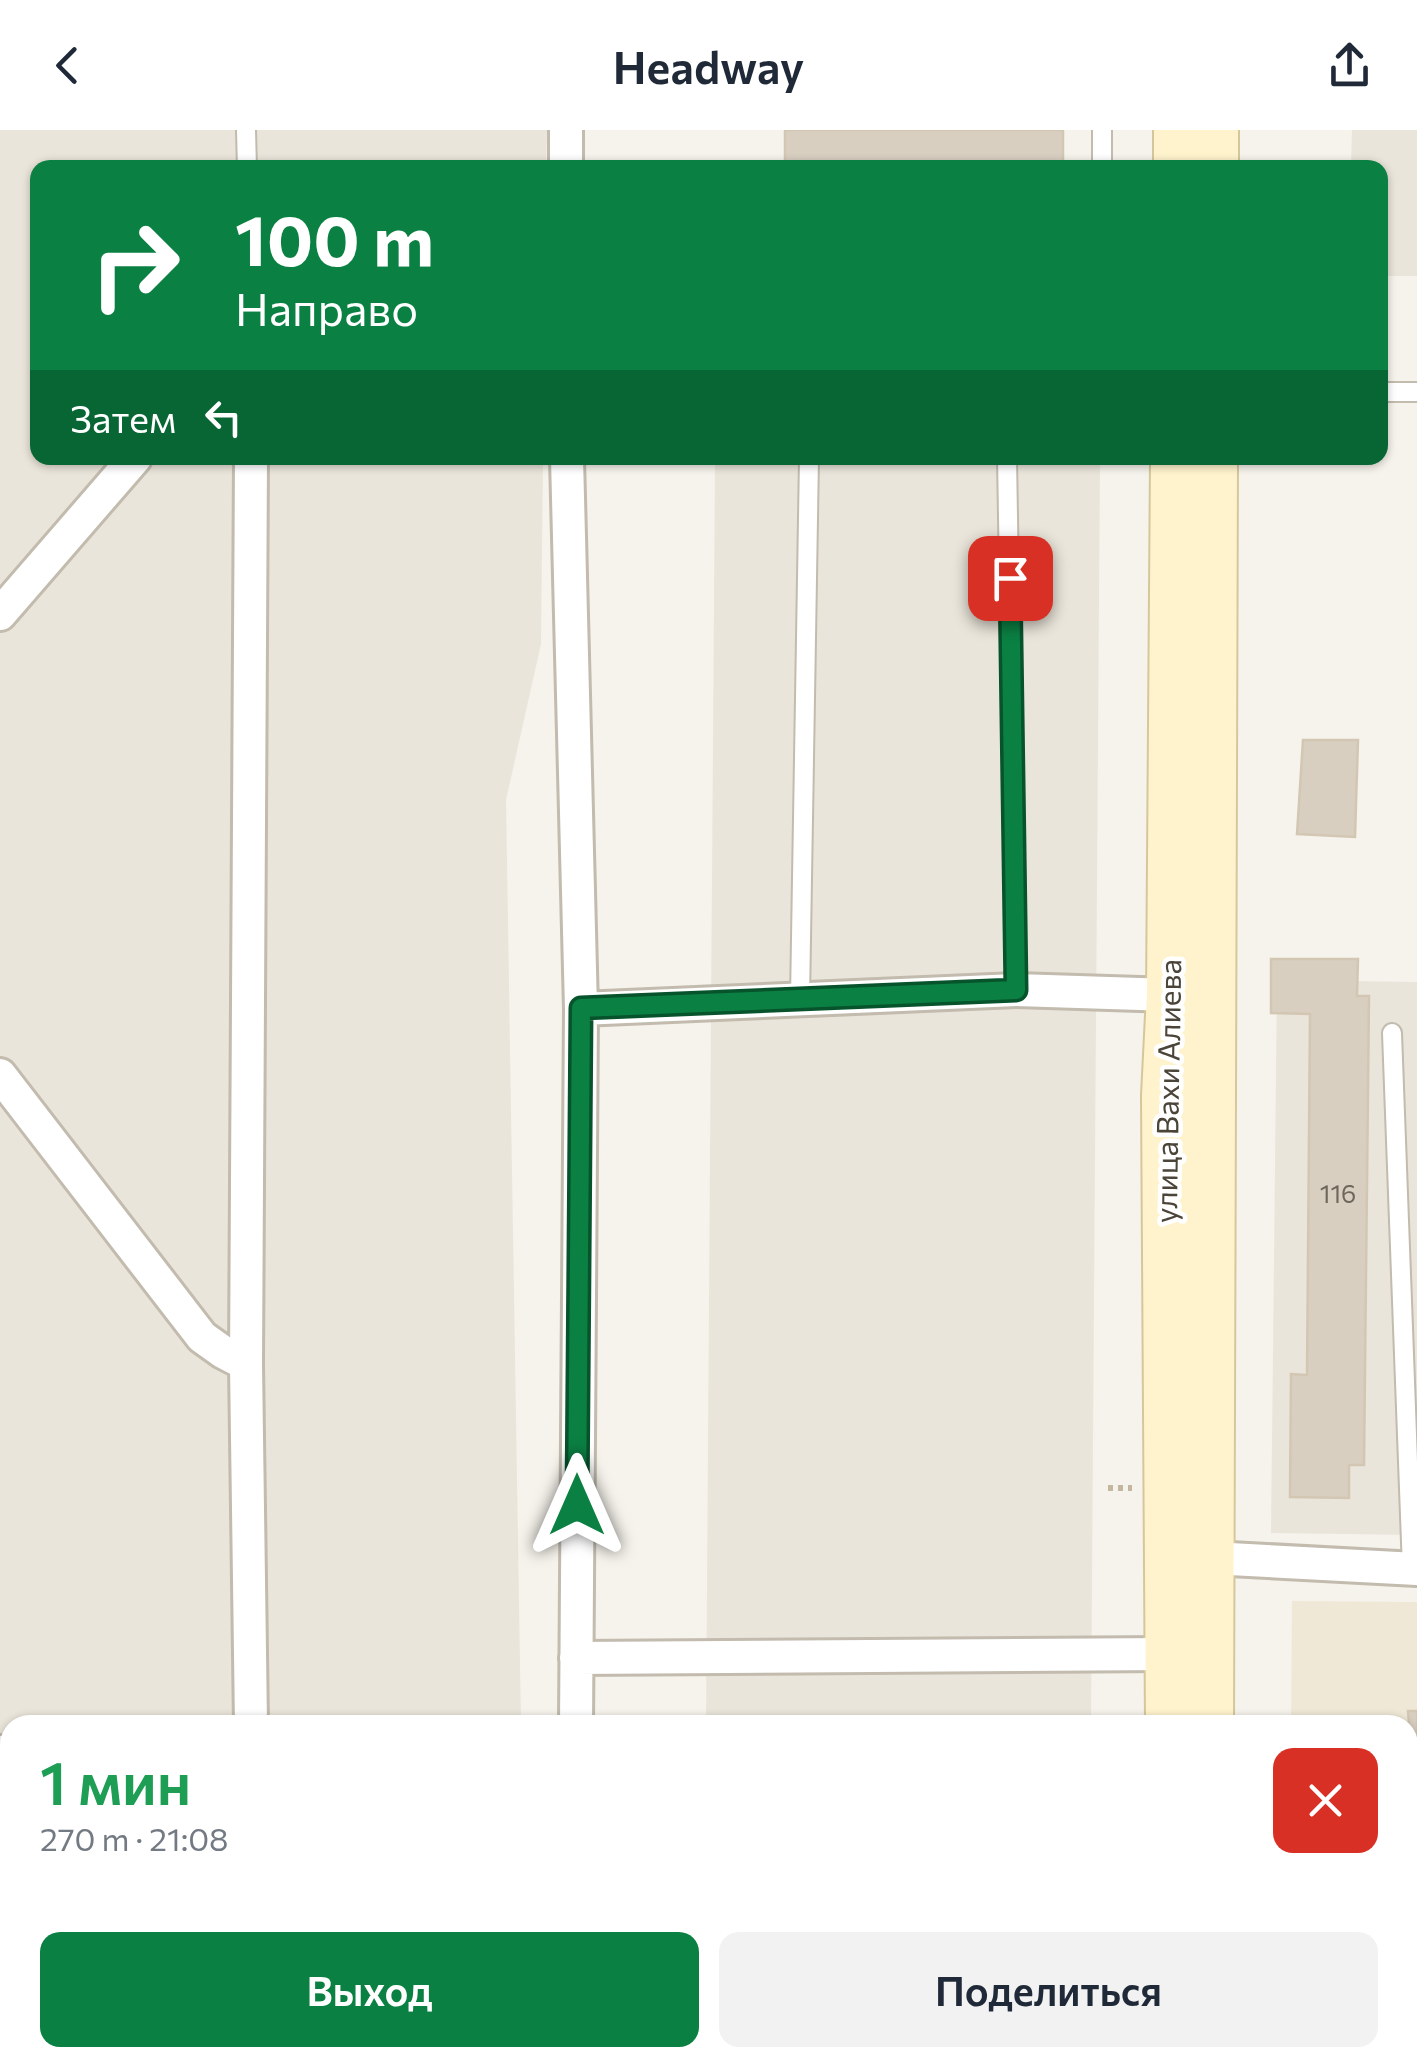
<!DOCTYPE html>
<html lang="ru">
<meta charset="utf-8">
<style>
:root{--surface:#fff;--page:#f2f2f3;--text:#1f2937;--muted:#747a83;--accent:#0b8043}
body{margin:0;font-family:Commissioner,sans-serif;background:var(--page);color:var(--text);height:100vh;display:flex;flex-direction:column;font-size:38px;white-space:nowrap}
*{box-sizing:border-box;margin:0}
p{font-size:32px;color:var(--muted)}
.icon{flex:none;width:55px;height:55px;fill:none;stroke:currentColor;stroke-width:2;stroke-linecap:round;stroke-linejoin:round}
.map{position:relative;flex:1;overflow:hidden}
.drawer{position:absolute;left:0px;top:1585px;width:1418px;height:352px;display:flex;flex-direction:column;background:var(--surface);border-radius:30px 30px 0 0;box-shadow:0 2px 8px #0004}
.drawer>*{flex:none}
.banner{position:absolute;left:30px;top:30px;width:1358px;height:305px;border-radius:20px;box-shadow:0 2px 8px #0004;background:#0b8043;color:#fff;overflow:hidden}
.pin{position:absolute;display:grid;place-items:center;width:85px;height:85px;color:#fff;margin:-42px;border-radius:20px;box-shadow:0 5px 15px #0006}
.me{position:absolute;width:110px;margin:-55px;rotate:0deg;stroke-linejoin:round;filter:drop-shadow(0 0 8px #0008)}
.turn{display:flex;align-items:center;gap:35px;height:210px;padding:0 40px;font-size:45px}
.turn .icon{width:130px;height:130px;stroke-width:2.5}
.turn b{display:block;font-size:70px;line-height:85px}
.then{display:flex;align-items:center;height:95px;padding:0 40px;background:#0003;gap:20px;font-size:38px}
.round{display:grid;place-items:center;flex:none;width:105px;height:105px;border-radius:20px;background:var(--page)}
.head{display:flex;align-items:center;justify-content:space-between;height:170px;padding:0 40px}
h1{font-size:60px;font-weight:600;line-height:75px;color:#1e9e55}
.cta{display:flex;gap:20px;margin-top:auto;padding:20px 40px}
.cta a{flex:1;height:115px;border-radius:20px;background:var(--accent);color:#fff;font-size:40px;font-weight:600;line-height:115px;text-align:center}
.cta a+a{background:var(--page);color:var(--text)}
header{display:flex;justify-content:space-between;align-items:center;height:130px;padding:0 40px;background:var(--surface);font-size:45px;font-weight:600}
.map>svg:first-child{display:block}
</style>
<header><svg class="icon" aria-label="back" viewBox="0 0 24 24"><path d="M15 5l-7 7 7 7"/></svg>Headway<svg class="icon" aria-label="share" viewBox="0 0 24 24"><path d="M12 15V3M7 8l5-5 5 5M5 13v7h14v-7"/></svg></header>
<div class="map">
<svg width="1417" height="1936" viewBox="0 0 1417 1936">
<rect width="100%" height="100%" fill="#f6f3ec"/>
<path fill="#eae5da" d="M0 0H547L546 37 38 38V328H543L541 514 506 670 521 1595H10V1928H527V1936H0Z
M1352 0H1417V146H1380V38L1351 37Z
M715 328H1100L1091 1595H706Z
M1277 850 1417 852V1405L1271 1403Z
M609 1928H1088V1936H609Z"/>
<path fill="#efe8d6" d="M1292 1471 1417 1472V1936H1288V1928H1408V1595H1291Z"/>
<path fill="#d8cfc1" stroke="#d3c7b4" stroke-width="2.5" d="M785 0H1063V38H785Z
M1303 610H1358L1355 707 1297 704Z
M1271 829H1358L1357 866H1369L1364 1335H1349V1368L1290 1367 1291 1244 1307 1245 1310 884 1271 883Z
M1408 1581H1417V1936H1340V1928H1408V1595H1342L1409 1594Z"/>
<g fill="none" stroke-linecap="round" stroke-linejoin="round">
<g stroke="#c2bbae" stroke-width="22">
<path id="lane" d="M246 0 247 38
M1102 0V38
M1380 262H1417
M1007 328 1016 860
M800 869 809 328
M1392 903 1412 1439"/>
</g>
<g stroke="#c2bbae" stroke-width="38">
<path id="street" d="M566 38V0
M567 328 581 879 576 1595
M0 484 135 328
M581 879 1016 860 1171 865
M0 945 202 1207 223 1222 246 1234
M1211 1428 1417 1439
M576 1528 1170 1524
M251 1595 246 1234 251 328
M0 1622 10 1634
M240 1928 247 1936
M577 1928V1936"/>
</g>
<g stroke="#d6c79b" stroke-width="52">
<path id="secondary" d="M1178 38V0
M1214 38V0
M1170 1595 1166 966 1171 865 1175 328
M1209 1595 1213 328
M1168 1936V1928
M1205 1936V1928"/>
</g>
<path stroke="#c4b79f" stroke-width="6" stroke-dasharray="5 5" stroke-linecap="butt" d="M1108 1358H1132"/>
<use href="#lane" stroke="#fff" stroke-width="18"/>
<use href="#street" stroke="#fff" stroke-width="32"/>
<use href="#secondary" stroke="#fff3cd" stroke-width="48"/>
</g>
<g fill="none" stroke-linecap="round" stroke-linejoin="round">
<g stroke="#07532c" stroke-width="25">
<path id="route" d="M577 1375 581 878 1016 860 1010 448"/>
</g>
<use href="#route" stroke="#0b8043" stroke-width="18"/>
</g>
<g text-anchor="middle" stroke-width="9" stroke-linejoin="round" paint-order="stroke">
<g font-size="25" fill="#6e675b">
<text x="1338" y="1073">116</text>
</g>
<g font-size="30" fill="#4b4439" stroke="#fff">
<text transform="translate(1169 961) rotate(-89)" y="10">улица Вахи Алиева</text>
</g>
</g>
</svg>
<div class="pin" style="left:1010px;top:448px;background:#d93025"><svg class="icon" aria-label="arrive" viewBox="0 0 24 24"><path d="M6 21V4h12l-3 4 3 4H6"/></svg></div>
<svg class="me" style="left:577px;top:1375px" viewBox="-20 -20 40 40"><path d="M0-17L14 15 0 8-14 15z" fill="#0b8043" stroke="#fff" stroke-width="4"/></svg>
<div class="banner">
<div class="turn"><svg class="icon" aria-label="right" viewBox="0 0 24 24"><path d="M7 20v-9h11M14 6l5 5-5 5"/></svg><div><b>100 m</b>Направо</div></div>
<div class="then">Затем<svg class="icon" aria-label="left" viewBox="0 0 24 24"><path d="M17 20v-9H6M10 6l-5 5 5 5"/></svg></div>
</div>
<section class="drawer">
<div class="head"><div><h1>1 мин</h1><p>270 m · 21:08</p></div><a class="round" style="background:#d93025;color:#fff"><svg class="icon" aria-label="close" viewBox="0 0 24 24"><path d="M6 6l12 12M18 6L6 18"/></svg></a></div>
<div class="cta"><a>Выход</a><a>Поделиться</a></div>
</section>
</div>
